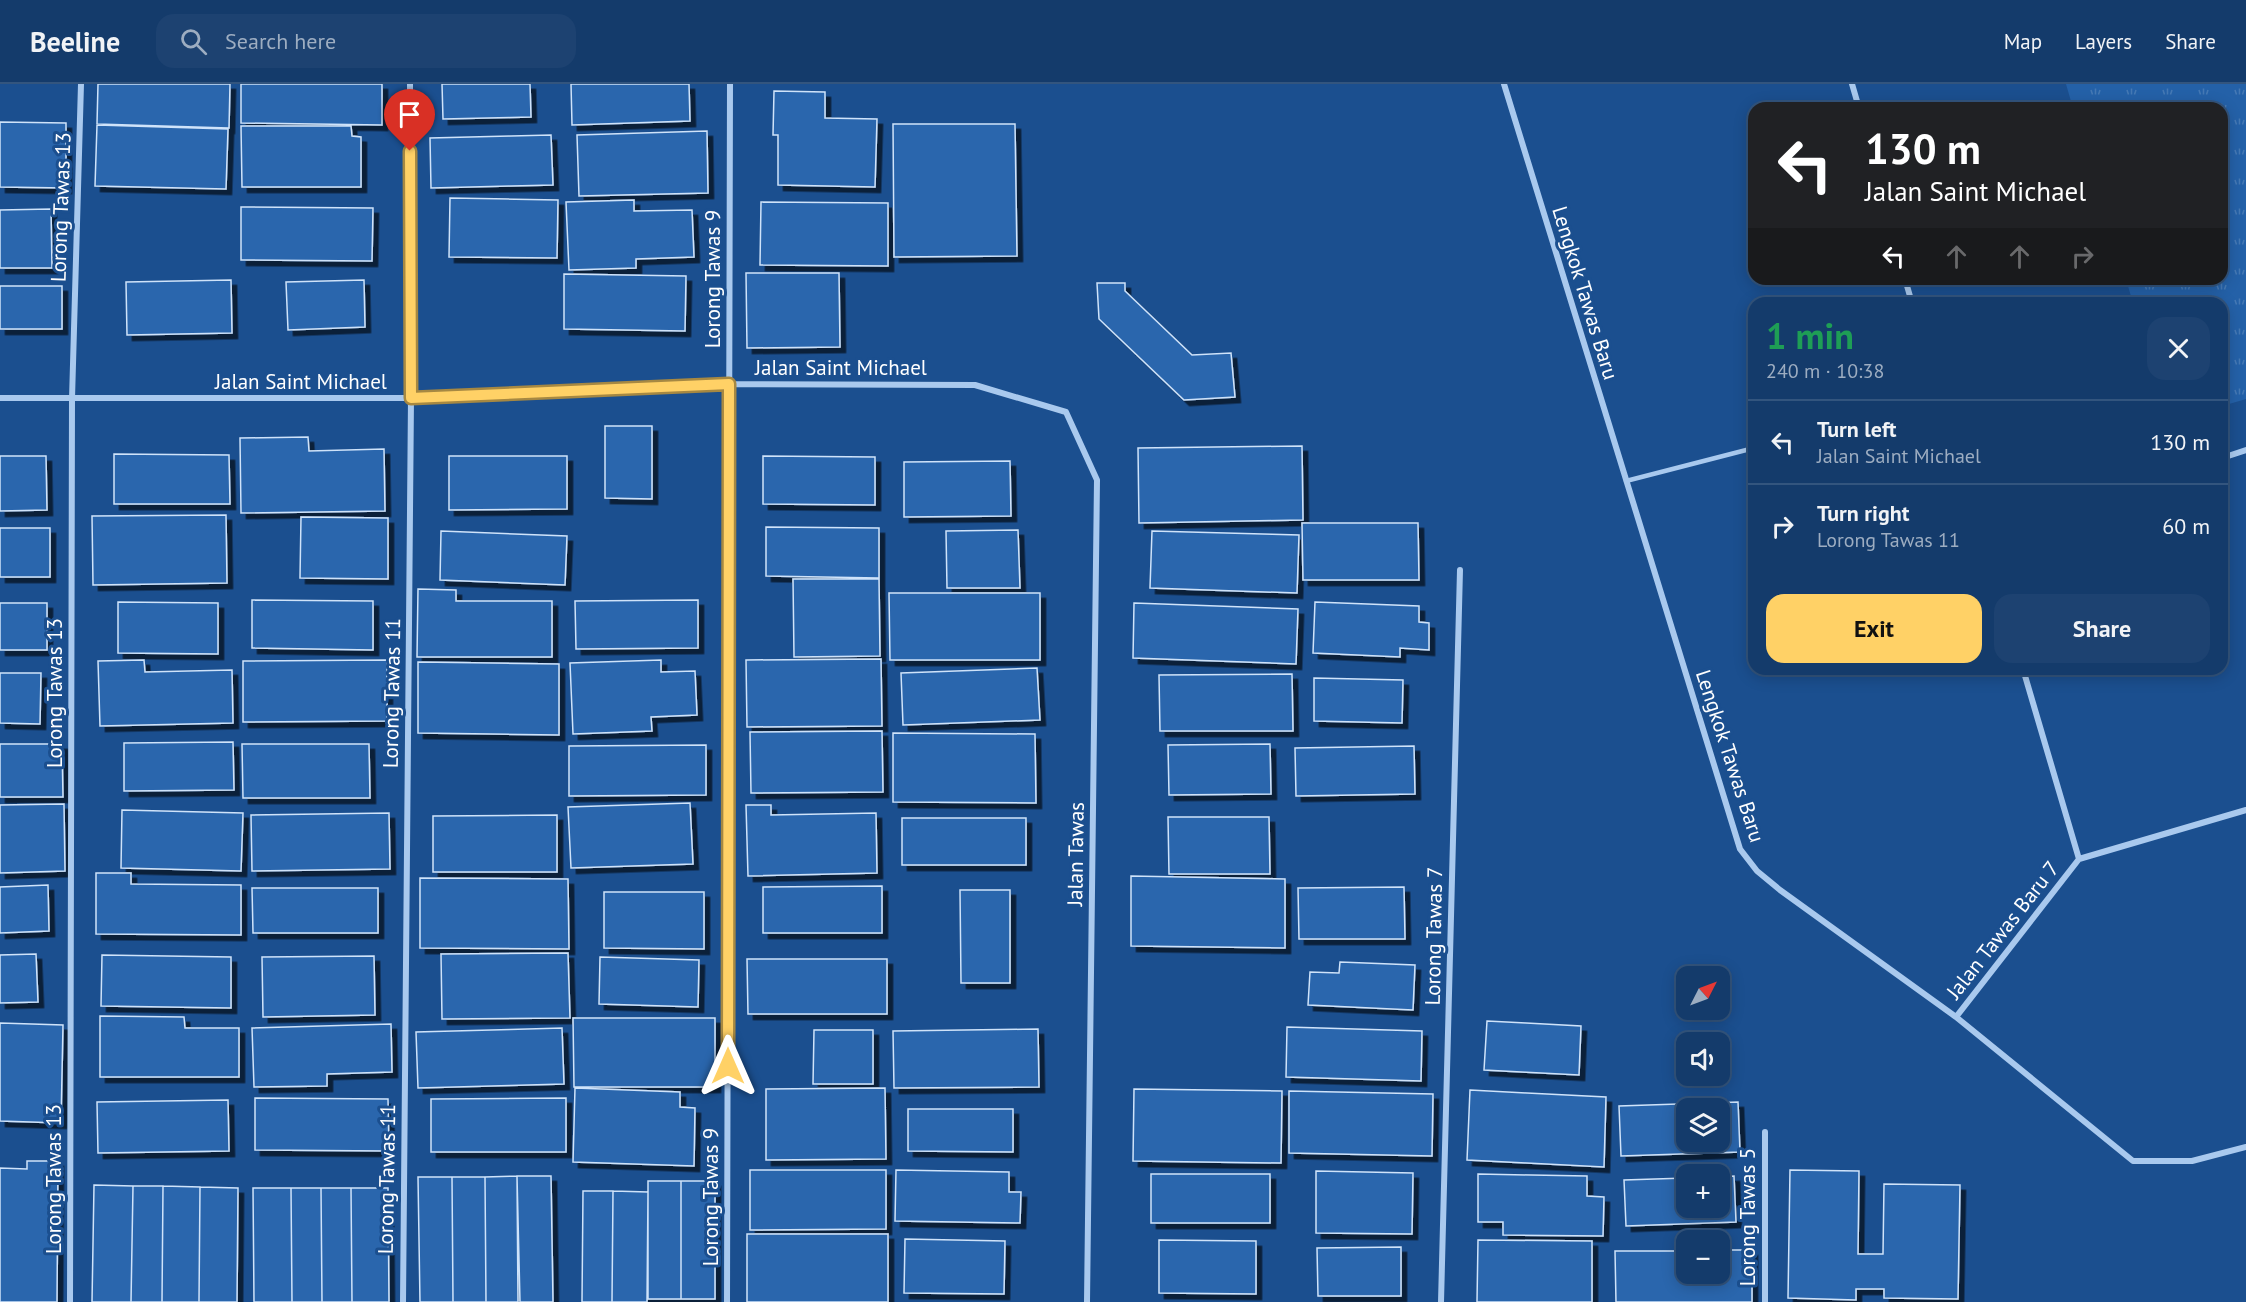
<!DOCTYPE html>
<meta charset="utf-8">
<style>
:root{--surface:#143b6b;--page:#1d4271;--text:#f1f3f6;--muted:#9dadc1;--line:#33557e;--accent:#ffd166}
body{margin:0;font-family:"PT Sans",sans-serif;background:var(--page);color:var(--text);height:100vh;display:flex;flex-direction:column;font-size:22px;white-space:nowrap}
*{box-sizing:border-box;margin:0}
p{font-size:20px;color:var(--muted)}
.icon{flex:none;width:33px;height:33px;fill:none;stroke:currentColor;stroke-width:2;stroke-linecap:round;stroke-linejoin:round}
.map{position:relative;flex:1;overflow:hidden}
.drawer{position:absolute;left:1748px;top:213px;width:480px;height:378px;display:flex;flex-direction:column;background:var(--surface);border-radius:18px;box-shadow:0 3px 15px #0003,0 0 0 2px var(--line)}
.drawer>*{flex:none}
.hud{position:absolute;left:1748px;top:18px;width:480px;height:183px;border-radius:18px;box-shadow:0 3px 15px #0003,0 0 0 2px var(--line);background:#202124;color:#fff;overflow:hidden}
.needle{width:39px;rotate:48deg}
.controls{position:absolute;left:1676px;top:882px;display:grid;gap:12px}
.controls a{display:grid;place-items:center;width:54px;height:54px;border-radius:12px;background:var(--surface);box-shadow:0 3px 15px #0003,0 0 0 2px var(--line);font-size:30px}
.pin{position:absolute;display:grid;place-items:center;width:51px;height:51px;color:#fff;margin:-62px -26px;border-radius:50% 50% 50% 0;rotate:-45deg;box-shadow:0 0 6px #0007}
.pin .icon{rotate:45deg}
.me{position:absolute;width:66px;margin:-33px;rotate:0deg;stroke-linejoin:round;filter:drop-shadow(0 0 4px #0008)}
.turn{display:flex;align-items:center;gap:21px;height:126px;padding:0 18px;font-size:27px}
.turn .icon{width:78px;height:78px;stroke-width:2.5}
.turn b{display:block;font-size:42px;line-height:51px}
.lanes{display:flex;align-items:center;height:57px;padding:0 18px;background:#0003;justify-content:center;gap:30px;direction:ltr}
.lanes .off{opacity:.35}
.round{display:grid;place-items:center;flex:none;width:63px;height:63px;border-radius:18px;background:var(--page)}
.head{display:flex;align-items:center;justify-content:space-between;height:102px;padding:0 18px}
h1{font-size:36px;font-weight:800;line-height:45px;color:#1e9e55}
.button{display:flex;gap:12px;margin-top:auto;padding:12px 18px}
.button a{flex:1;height:69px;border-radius:18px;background:var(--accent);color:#111;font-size:24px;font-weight:800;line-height:69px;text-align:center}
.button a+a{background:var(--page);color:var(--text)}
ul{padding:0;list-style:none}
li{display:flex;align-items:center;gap:18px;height:84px;padding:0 18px;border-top:2px solid var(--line)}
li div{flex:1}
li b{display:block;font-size:22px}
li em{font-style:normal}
header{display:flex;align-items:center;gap:36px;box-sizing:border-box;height:84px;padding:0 30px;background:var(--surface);border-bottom:2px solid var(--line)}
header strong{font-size:28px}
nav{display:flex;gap:33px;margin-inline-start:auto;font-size:21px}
.search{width:420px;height:54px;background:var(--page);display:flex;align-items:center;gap:15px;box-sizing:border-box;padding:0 21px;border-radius:18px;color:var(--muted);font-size:22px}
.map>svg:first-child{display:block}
</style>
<header>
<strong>Beeline</strong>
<div class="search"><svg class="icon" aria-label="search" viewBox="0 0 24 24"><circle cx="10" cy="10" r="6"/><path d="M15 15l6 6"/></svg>Search here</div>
<nav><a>Map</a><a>Layers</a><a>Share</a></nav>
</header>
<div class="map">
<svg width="2246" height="1218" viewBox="0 0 2246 1218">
<defs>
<pattern id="park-tufts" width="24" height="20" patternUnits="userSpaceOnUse" patternTransform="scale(1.5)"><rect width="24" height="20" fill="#2461a8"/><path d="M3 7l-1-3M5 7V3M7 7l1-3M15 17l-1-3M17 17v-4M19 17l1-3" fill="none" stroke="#4579b5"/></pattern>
<filter id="shadow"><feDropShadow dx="5.5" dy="5.5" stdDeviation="0" flood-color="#0009"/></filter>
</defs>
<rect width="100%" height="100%" fill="#1b4f8f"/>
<path fill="url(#park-tufts)" d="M2066 0H2246V315L2222 322V219H2133L2126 195H2222V24H2073Z"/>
<path fill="#2a66ad" stroke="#cfe3fa" stroke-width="1.5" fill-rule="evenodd" filter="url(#shadow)" d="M98 0H230L229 44 97 40Z
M241 0H382V41L241 39Z
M442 0H530L531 33 443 35Z
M571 0H689L690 37 572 41Z
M774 7 825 8V34L877 35 875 103 778 101V51H773Z
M0 38 66 39V104L0 103Z
M893 40H1015L1017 172 894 173Z
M97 41 228 45 226 105 95 102Z
M241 42H351L352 52 361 53V103H242Z
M707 47 708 109 579 112 577 51Z
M551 51 553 101 431 104 430 54Z
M450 114 558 116 557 174 449 173Z
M634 116V127L692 126 694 173 636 175V184L569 186 566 118Z
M761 118 888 119V182L760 181Z
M241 123 373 124 372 177 241 176Z
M51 125 52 184H0V126Z
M746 189H839L840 263 747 264Z
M564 190 686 192 685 247 564 245Z
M231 196 232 249 127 251 126 198Z
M364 196 365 243 288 246 286 198Z
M1097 199H1125V207L1192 271 1231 269 1235 313 1184 316 1099 235Z
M0 202H62V245H0Z
M605 342H652V415L605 414Z
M308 353 309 367 384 365 385 427 241 429 240 354Z
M1302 362 1303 436 1139 439 1138 364Z
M114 370 229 371 230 420H114Z
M0 372H46L47 426 0 427Z
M449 372H567V425L449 426Z
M763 372 875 373V421L763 420Z
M1010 377 1011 432 904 433V378Z
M226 431 227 499 93 501 92 432Z
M301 433 388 434V495L300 494Z
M1302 439H1418L1419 496H1303Z
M766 443 879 444V494L766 492Z
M0 444H50V493H0Z
M1018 446 1020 504H947L946 447Z
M441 447 567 452 565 501 440 496Z
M1152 447 1299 451 1297 509 1150 504Z
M793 495H879L880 572 794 573Z
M418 505 456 506V517H552V573H417Z
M889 509H1040V576H890Z
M252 516 373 517V566L252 564Z
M698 516V564L576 565 575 517Z
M118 518 218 519V570L118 569Z
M1315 518 1419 522V538L1429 539V566L1400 564V573L1313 569Z
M0 519H47V566H0Z
M1134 519 1298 525 1296 580 1133 574Z
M881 575 882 642 747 643 746 576Z
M144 576 145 588 232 586 233 639 100 642 98 577Z
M387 576V637L243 638V577Z
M661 576V588L695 587 697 631 651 633 652 647 573 650 570 579Z
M418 578 559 580V651L418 649Z
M1037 584 1040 636 903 641 901 589Z
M0 589H41L40 640 0 639Z
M1292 590 1293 647H1160L1159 591Z
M1314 594 1403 596 1402 639 1314 637Z
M882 647 883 708 751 709 750 648Z
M893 649 1035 650 1036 719 893 718Z
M233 658 234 706 124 707V659Z
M0 660H62L63 713H0Z
M242 660H369L370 714H243Z
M1270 660 1271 710 1169 711 1168 661Z
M706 661V711L569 712V662Z
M1414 662 1415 710 1296 712 1295 664Z
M690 719 693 780 571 784 568 723Z
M64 720 65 787 0 789V721Z
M746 721H771V731L876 729 877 789 748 792Z
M122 726 243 729 241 787 121 784Z
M389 729 390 785 252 787 251 731Z
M557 731V788H433V732Z
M1168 733H1269L1270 790H1169Z
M902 734H1026V781H902Z
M96 789H131V800L241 801V851L96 850Z
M1131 792 1285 795V864L1131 862Z
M420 794 568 795 569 865 420 864Z
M48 801 49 847 0 849V803Z
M882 802V849H763V803Z
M1404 803 1405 855H1299L1298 804Z
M252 804H378V849H253Z
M960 806H1010V899H961Z
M604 808H704V865L604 864Z
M568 869 570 934 442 935 441 870Z
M36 870 38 918 0 919V871Z
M102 871 231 873V924L101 922Z
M374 872 375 931 263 933 262 873Z
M600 873 699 876 698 923 599 920Z
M747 875H887V930H748Z
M1340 878 1415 881 1413 926 1308 921 1310 888 1339 889Z
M100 932 184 933 185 944H239V993H100Z
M573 934H715V1003H574Z
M1487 937 1581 942 1579 991 1484 986Z
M0 939 63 941 61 1039 0 1037Z
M391 940 392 988 327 990V1002L254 1003 252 944Z
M1287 943 1422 947 1421 997 1286 993Z
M562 944 564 1000 418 1004 416 948Z
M1038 945 1039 1003 894 1004 893 947Z
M814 946H873V1000H813Z
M575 1004 680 1008V1023L695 1024 694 1082 573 1078Z
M885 1004 886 1075 766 1076V1005Z
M1134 1005 1282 1007 1281 1079 1133 1077Z
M1470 1006 1606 1013 1604 1083 1467 1076Z
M1289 1007 1433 1010 1432 1072 1289 1069Z
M255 1014 388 1015 389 1067 255 1066Z
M566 1014V1068H431V1015Z
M228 1016 229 1067 98 1069 97 1018Z
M1738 1018 1740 1068 1621 1072 1619 1022ZM1686 1024H1719V1058H1686Z
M908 1025H1013V1068L908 1067Z
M27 1077H58L57 1218H0V1084L27 1085Z
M750 1086H886V1145L750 1146Z
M896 1086 1009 1088V1108H1021L1020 1139 895 1137Z
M1790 1086 1859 1087 1858 1170H1883L1884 1100 1960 1101 1958 1215 1884 1214V1205H1856V1216L1788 1214Z
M1316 1087 1413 1089 1412 1150 1316 1149Z
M1151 1090H1270V1139H1151Z
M1478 1090 1587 1092V1112L1604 1113 1603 1152 1503 1151V1138H1478Z
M517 1092 518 1218H486L485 1093Z
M517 1092H551L553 1218H520Z
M1734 1092 1736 1138 1626 1142 1624 1096 1686 1094V1124H1719V1093Z
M418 1093H452L453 1218H420Z
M452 1093H485L486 1218H453Z
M648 1097H681V1215H648Z
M681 1097H715V1215H681Z
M94 1101 133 1102 131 1218H92Z
M133 1102H163L162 1218H131Z
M163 1102 200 1103 199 1218H162Z
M200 1103 238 1104 237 1218H199Z
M253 1104H291L292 1218H254Z
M291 1104H321L322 1218H292Z
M321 1104H351L352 1218H322Z
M351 1104H388L389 1218H352Z
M583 1107H613L612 1218H582Z
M613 1107 648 1108 647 1218H612Z
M747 1150H888V1218H747Z
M905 1155 1005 1157 1004 1210 904 1209Z
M1159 1156 1256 1157V1210L1159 1209Z
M1478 1156 1592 1157V1218H1477Z
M1401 1163V1212H1318L1317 1164Z
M1719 1166H1752V1218H1616L1615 1167H1686V1190H1719Z"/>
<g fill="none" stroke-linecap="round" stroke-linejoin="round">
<path stroke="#a9c9ee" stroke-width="4.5" d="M1626 397 1754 364"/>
<path stroke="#a9c9ee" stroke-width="6" d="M1504 0 1740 765 1757 787 1780 806 1956 933 2133 1077H2192L2246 1063
M1852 0 1859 24
M1905 195 1912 219
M0 314H411L729 300 975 301 1066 328 1097 396 1087 1218
M2222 374 2246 366
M2023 585 2079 775
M1956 933 2079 775 2246 726
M1765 1048V1218
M70 1218 72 315 81 0
M403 1218 411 314 410 0
M727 1218 730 0
M1441 1218 1460 486"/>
</g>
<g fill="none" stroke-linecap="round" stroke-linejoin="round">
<g stroke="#a68842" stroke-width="15">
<path id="route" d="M410 67 411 314 729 300 728 982"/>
</g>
<use href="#route" stroke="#ffd166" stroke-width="10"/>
</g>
<g text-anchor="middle" stroke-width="6" stroke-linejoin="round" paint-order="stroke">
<g font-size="21" fill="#fff" stroke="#1b4f8f">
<text transform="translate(61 123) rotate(-88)" y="7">Lorong Tawas 13</text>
<text transform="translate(713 195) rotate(-90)" y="7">Lorong Tawas 9</text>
<text transform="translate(1585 209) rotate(73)" y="7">Lengkok Tawas Baru</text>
<text x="841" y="291">Jalan Saint Michael</text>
<text x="301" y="305">Jalan Saint Michael</text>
<text transform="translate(55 609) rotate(-90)" y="7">Lorong Tawas 13</text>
<text transform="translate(392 609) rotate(-89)" y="7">Lorong Tawas 11</text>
<text transform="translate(1730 672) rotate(72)" y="7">Lengkok Tawas Baru</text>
<text transform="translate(1076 770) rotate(-89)" y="7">Jalan Tawas</text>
<text transform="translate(2003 846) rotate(-52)" y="7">Jalan Tawas Baru 7</text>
<text transform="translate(1434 852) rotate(-89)" y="7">Lorong Tawas 7</text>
<text transform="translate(54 1095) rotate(-90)" y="7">Lorong Tawas 13</text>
<text transform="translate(387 1095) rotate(-89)" y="7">Lorong Tawas 11</text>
<text transform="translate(711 1113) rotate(-90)" y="7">Lorong Tawas 9</text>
<text transform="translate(1748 1133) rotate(-90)" y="7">Lorong Tawas 5</text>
</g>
</g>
</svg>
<div class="controls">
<a><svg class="needle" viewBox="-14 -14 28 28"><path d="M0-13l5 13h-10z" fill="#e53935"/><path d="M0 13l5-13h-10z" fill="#9dadc1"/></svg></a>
<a><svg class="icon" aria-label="sound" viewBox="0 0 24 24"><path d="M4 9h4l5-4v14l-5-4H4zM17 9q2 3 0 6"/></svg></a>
<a><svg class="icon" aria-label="layers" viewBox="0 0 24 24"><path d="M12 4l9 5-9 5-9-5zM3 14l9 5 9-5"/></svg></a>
<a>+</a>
<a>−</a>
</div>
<div class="pin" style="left:410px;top:67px;background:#d93025"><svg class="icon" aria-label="arrive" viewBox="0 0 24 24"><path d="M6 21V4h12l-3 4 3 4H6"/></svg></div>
<svg class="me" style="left:728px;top:982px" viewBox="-20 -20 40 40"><path d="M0-17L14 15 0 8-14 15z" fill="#ffd166" stroke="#fff" stroke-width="4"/></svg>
<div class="hud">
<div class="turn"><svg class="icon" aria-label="left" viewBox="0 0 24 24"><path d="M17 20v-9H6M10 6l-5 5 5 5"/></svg><div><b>130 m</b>Jalan Saint Michael</div></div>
<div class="lanes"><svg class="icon" aria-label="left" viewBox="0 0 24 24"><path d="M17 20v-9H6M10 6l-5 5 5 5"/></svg><svg class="icon off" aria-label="ahead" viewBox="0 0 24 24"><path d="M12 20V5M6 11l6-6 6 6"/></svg><svg class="icon off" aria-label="ahead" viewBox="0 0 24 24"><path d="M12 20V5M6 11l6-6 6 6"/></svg><svg class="icon off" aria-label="right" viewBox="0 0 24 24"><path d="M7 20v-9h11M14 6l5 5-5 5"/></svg></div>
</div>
<section class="drawer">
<div class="head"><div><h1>1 min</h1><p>240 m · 10:38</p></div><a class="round"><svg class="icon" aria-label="close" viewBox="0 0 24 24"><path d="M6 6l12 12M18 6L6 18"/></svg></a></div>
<ul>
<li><svg class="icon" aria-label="left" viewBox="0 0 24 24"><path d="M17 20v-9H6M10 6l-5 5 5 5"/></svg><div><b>Turn left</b><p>Jalan Saint Michael</p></div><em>130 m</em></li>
<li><svg class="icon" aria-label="right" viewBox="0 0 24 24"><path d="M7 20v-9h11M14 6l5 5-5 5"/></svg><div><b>Turn right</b><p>Lorong Tawas 11</p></div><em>60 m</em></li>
</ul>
<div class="button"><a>Exit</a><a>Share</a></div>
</section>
</div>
